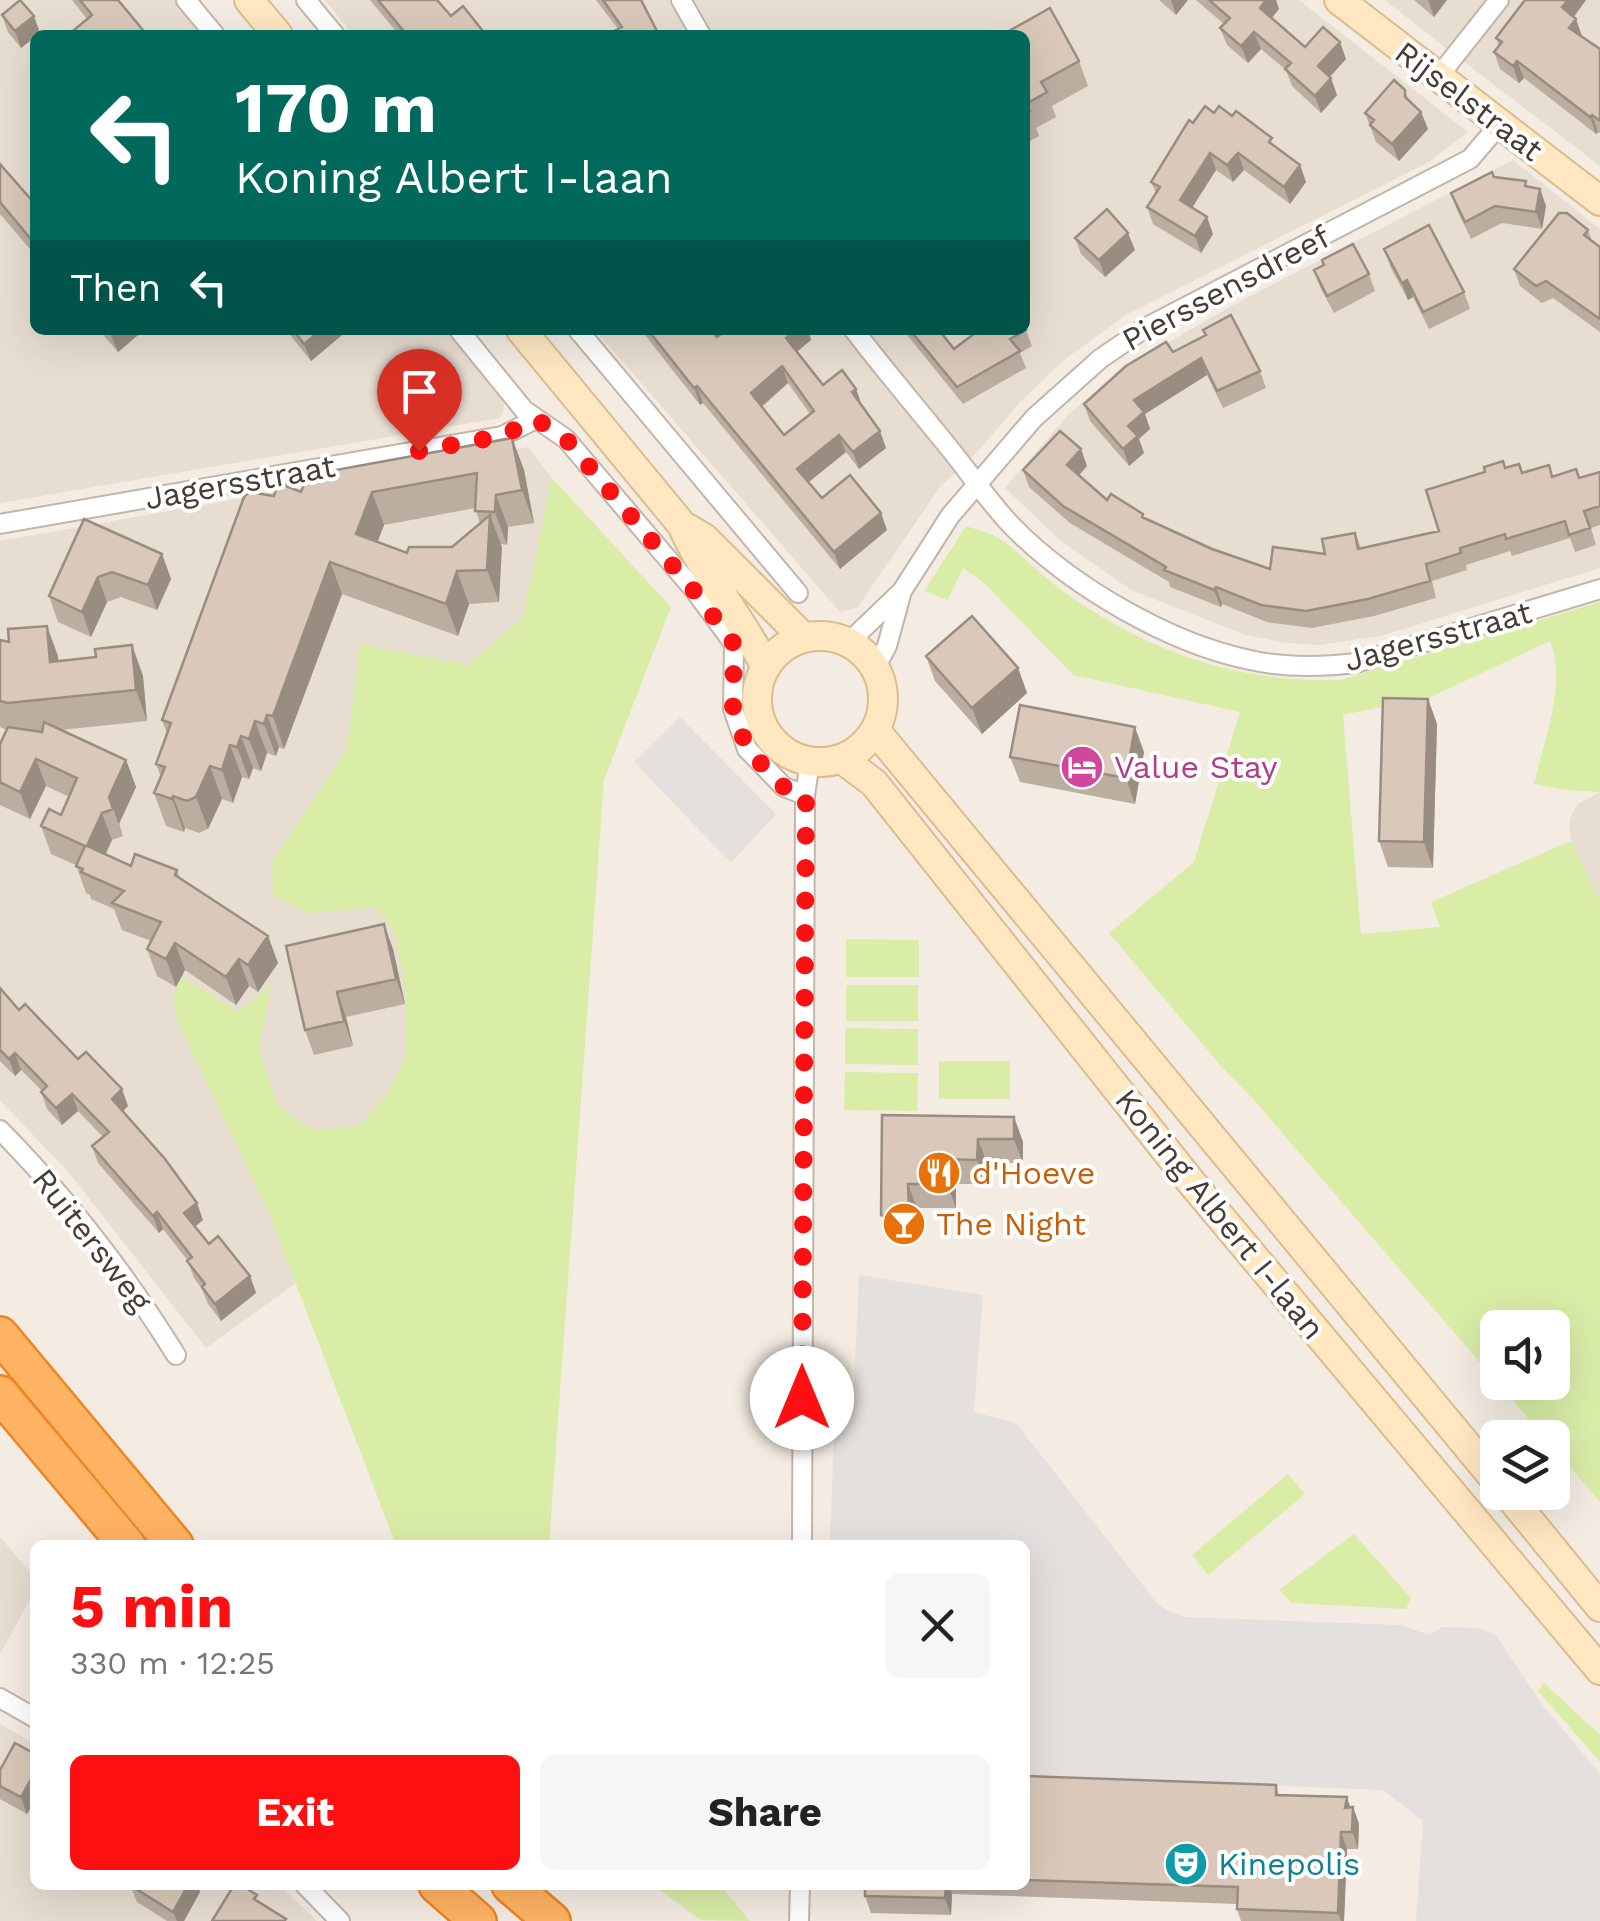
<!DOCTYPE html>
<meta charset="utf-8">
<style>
:root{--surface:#fff;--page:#f6f6f6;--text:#222;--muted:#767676;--accent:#ff0f11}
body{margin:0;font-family:"Work Sans",sans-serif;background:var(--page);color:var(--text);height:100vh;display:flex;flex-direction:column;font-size:38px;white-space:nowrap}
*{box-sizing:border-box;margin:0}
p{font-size:32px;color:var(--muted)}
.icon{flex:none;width:55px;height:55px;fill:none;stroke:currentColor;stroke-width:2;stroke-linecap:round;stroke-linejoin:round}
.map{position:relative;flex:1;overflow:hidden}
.drawer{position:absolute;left:30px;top:1540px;width:1000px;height:350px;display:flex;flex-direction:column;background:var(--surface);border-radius:15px;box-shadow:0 10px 40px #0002}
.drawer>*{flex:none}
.hud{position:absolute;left:30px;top:30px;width:1000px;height:305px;border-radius:15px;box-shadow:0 10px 40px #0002;background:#00695c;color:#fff;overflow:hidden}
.controls{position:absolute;left:1480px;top:1310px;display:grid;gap:20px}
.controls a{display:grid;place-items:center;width:90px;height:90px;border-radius:15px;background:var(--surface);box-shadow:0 10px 40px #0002;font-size:50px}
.pin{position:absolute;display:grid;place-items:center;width:85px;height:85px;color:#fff;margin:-102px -42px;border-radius:50% 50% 50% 0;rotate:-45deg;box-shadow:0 0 10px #0007}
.pin .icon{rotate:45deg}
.me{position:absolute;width:110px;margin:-55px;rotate:0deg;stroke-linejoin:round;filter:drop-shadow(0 0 8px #0008)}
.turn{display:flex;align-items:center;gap:35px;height:210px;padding:0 40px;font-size:45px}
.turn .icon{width:130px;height:130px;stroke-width:2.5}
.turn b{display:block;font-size:70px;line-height:85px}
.then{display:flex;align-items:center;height:95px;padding:0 40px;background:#0003;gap:20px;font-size:38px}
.round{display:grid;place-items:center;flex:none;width:105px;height:105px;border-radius:15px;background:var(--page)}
.summary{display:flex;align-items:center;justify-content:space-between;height:170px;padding:0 40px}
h1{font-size:60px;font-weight:700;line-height:75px;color:var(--accent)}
.cta{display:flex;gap:20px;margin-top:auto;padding:20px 40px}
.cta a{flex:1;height:115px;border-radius:15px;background:var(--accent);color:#fff;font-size:40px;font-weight:700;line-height:115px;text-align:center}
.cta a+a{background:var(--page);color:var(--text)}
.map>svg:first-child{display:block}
</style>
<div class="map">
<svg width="1600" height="1921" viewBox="0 0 1600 1921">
<rect width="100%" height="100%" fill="#f4ece3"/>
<path fill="#e8ddd1" d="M0 0H175L203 35H35V330H445L504 403 503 413 500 418 0 503Z
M325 0H1299L1468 132 1429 162 1126 315 1065 359 1019 403 981 448 940 487 857 608 840 612 595 330H1025V35H353Z
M1385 0H1600V166L1442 45Z
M1513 160 1600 229V568L1384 635 1321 645 1286 643 1245 635 1131 590 1061 541 1005 488 1067 416 1118 371 1235 304Z
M528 447 552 478 429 1075 297 1282 206 1348 70 1174 0 1100V541Z
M1600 792V902L1571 841 1569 826 1571 815 1578 804Z
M0 1537 35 1578V1590L0 1654Z
M0 1724 35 1744V1885H280L317 1921H0Z"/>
<path fill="#d9eda7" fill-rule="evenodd" d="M552 478 671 607 604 780 549 1545H396L266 1206 175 1016 174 992 181 976 238 1012 272 984 259 1050 278 1106 313 1130 358 1126 387 1095 405 1056V984L395 933 376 907 309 913 273 895 272 862 347 749 360 644 469 665 523 617Z
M966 526C978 530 992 533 1002 540 1025 557 1044 578 1067 594 1153 654 1236 682 1340 680L1600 602V792L1565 790 1534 784C1544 740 1567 684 1550 641L1433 696 1343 715 1361 934 1440 927 1431 902 1571 841 1600 902V1502L1553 1447 1552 1438 1544 1437 1253 1099 1220 1065 1109 933 1194 862 1240 712 1073 675 984 583 963 568 948 600 924 591ZM1498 1328H1552V1382H1498Z
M846 939 919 940V977H846Z
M846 985H918V1021H846Z
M845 1028 918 1029V1065L845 1064Z
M939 1061H1010V1099H939Z
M845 1072 918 1073 917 1111 844 1110Z
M1288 1474 1305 1494 1208 1575 1192 1555Z
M1354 1534 1411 1598 1406 1609 1292 1603 1279 1590Z
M1544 1683 1600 1735V1762L1538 1691Z
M653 1885H720L750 1921 701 1920Z"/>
<path fill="#e4e0dd" d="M680 717 776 814 731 863 634 762Z
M859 1275 983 1295 974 1412 1016 1423 1157 1603 1168 1611 1185 1617 1400 1625 1430 1635 1442 1627 1478 1628 1496 1635 1540 1702 1600 1774V1921H1416L1423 1821 1383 1790 1025 1776V1545H830L835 1407 852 1408 853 1405Z"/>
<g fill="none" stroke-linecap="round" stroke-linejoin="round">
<g stroke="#c3b5a8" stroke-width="22">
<path id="street" d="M186 0 215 35
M306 0 335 35
M681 0 701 35
M1438 77 1499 0
M459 330 524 410 566 439 695 591 734 644 733 709 747 749 784 787 805 795
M578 330 798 593
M854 330C885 371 918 409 950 449 971 475 989 502 1012 526 1071 586 1168 643 1250 660 1285 668 1321 667 1356 663L1600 589
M0 524 502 436 536 419
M848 643 902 591 950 516 1034 418 1100 359 1145 328 1470 159 1500 124
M875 668 887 646 902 591
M0 1130C68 1199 125 1273 176 1355
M802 1545 805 795 810 762
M0 1698 35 1718
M305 1885 340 1921
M799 1921 800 1885"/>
</g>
<g stroke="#dcbc8f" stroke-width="32">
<path id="secondary" d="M249 0 278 35
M1339 0 1600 201
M521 330 682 525C704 575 741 618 766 667
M687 528 704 538 804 638
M757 699a63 63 0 1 1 126 0a63 63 0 1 1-126 0Z
M875 730 1498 1483
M842 759 874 783 1191 1182 1600 1670
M1506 1492 1600 1607"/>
</g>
<g stroke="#ef8422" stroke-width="40">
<path id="highway" d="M0 1335 175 1545
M0 1394 127 1545
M437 1885 478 1921
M510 1885 552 1921"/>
</g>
<use href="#street" stroke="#fff" stroke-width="18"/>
<use href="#secondary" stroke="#ffe7c2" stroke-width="28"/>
<use href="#highway" stroke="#ffb363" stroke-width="35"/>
</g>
<path fill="#bbada0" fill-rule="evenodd" d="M72 0H118L87 19Z
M370 0H437L451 16 486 35H399Z
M596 0H641L659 35 618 29Z
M1159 0H1188L1176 15Z
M1196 0H1276L1279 9 1272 18 1305 47 1346 59 1330 77 1337 95 1321 113 1292 86 1286 70 1261 49 1248 63 1227 45 1220 28 1224 24Z
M1414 0H1447L1434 17Z
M1525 0H1586L1574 17 1582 37 1600 49V133L1598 132 1596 134 1524 78 1519 83 1500 69 1494 52 1499 46 1496 38Z
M2 15 40 33 35 35V37L21 48 8 32Z
M1025 35 1079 61 1088 86 1052 106 1056 117 1036 128 1039 136 1025 144Z
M1405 90 1409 101 1421 112 1428 129 1399 161 1376 142 1365 113Z
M1214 113 1275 147 1300 165 1306 182 1290 204 1244 170 1233 182 1216 170 1192 208 1213 234 1201 253 1153 224 1147 207 1156 193 1151 182 1193 123Z
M0 164 35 204V255L0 214Z
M1528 187 1540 189 1546 206 1542 229 1502 223 1471 239 1457 210 1451 193Z
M1588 230 1592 241 1600 247V332L1553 298 1542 303 1520 286 1514 269Z
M1075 238 1135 250 1105 277 1081 254Z
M1384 249 1464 292 1470 309 1429 329 1413 297 1408 300 1390 266Z
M1314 270 1369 274 1375 291 1334 313 1320 287Z
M99 330H144L118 352Z
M286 330H348L311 361Z
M641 330H711L717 337 726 330H808L811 340 797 352 823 385 856 389 862 406 886 448 859 469 846 452 808 482 822 498 887 530 840 569 703 403 700 405ZM788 383 810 414 784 435 762 407Z
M903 330H942L940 332 954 349 1026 330 1032 346 1020 353 1026 368 963 404Z
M1173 352 1260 371 1266 388 1223 408 1207 375 1145 414 1150 429 1139 439 1144 453 1129 466 1090 421 1084 404Z
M512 438 524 470 534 523 508 527 507 545 501 544 499 602 469 604 458 636 342 594 284 749 279 747 276 756 267 753 261 771 253 768 249 779 242 777 233 803 222 799 208 829 199 833 185 828 184 832 166 826 154 793 161 777 156 764 167 734 162 720 274 496 301 492ZM475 508 480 523 452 547 407 553 377 542 384 525Z
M1087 466 1079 475 1107 500 1212 549 1270 569 1325 554 1355 533 1361 548 1439 531 1506 468 1523 473 1580 478 1600 472V525L1591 528 1596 545 1575 552 1570 538 1512 556 1510 551 1466 565 1467 570 1432 581 1436 598 1374 616 1312 628 1267 622 1222 604 1221 607 1170 587 1169 582 1070 523 1029 487 1023 470Z
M84 519 162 554 171 579 157 610 121 597 107 602 91 637 58 622 49 596Z
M47 626 58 661 96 657 132 645 143 676 147 721 60 730 126 760 136 787 119 824 123 836 112 840 105 854 131 866 177 870 180 878 268 936 278 963 258 992 249 986 236 1005 185 970 176 987 157 976 147 949 151 941 122 930 114 909 91 899 90 895 86 893 76 865 51 854 41 826 61 815 69 797 46 786 30 819 0 805V744L7 730 0 727V640L9 642Z
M926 656 1018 668 1027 693 982 734 935 681Z
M1428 699 1437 724 1433 868 1388 867 1379 841Z
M1144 752 1135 804 1020 782 1010 757Z
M286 946 393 949 405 1004 346 1017 353 1046 314 1055 305 1030Z
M0 988 19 1010 78 1059 128 1106 123 1111 203 1220 195 1227 209 1244 250 1276 256 1293 221 1321 208 1304 202 1289 194 1278 188 1261 163 1229 159 1233 98 1163 92 1146 103 1137 78 1111 62 1125 47 1109 41 1092 42 1091 21 1070 15 1076 0 1061Z
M882 1115 1014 1117 1023 1142V1163H987L986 1184H956V1208H917V1240H890L881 1215Z
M35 1754V1801L27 1814 0 1799V1770Z
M1025 1776 1276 1785 1279 1795 1353 1807 1359 1824 1358 1849H1347L1344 1921H1241L1237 1909V1904L952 1894 951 1915 871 1913 865 1896V1885H1025Z
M130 1885 200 1892 184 1921H167L137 1902Z"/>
<path fill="#998d82" d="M1171 0H1188L1176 15Z
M1266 0H1276L1279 9 1266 25 1260 8Z
M1428 0H1447L1434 17Z
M1568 0H1586L1568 24 1562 7Z
M34 16 40 33 35 35V37L21 48 15 31Z
M1576 19 1582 36 1569 28Z
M1254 32 1261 49 1248 63 1241 46Z
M1340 42 1346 59 1324 83 1318 66Z
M1517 61 1524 78 1519 83 1513 66Z
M1331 78 1337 95 1321 113 1315 96Z
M1421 112 1428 129 1399 161 1392 144Z
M1592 115 1598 132 1596 134 1590 117Z
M1210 153 1216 170 1186 217 1180 200Z
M1238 153 1244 170 1233 182 1227 165Z
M1300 165 1306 182 1290 204 1284 187Z
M1540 189 1546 206 1542 229 1536 212Z
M1207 217 1213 234 1201 253 1195 236Z
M1128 233 1135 250 1105 277 1099 260Z
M1407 280 1413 297 1408 300 1402 283Z
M113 330H144L118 352 110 333Z
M321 330H348L311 361 304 344Z
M796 330H808L811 340 792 355 786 338Z
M1201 358 1207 375 1145 414 1150 429 1139 439 1144 453 1129 466 1123 449 1134 400Z
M782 366 788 383 757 410 751 393Z
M697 386 703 403 700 405 694 388Z
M856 389 862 406 852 392Z
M880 431 886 448 859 469 853 452Z
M839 435 846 452 804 486 797 469Z
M512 438 524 470 534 523 522 490Z
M1081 449 1087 466 1073 482 1067 465Z
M372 492 384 525 368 567 356 534Z
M496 495 508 527 507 545 495 512Z
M881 513 887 530 840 569 834 552Z
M490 515 502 547 499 602 487 570Z
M162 554 171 579 157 610 148 585Z
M330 562 342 594 284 749 273 716Z
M457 571 469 604 458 636 446 604Z
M98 577 107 602 91 637 82 612Z
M1216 587 1222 604 1221 607 1214 590Z
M47 626 58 656 61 693 50 662Z
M132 645 143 676 147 721 136 690Z
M1018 668 1027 693 982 734 972 708Z
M1428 699 1437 724 1433 868 1424 842Z
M267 715 279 747 276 756 264 724Z
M255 721 267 753 261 771 249 739Z
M1135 727 1144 752 1135 804 1126 778Z
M241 736 253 768 249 779 237 747Z
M230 745 242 777 233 803 222 770Z
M36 759 46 786 30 819 20 792Z
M126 760 136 787 119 824 123 836 109 797Z
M210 766 222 799 208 829 196 797Z
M173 796 185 828 184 832 172 799Z
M102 813 112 840 97 873 87 846Z
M384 924 393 949 405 1004 396 979Z
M268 936 278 963 258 992 248 965Z
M175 943 185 970 176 987 166 959Z
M239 959 249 986 236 1005 226 977Z
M337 992 346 1017 353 1046 344 1021Z
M15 1053 21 1070 15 1076 9 1059Z
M122 1089 128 1106 118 1116 112 1099Z
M72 1094 78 1111 62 1125 56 1108Z
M1014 1117 1023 1142V1163L1014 1139Z
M978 1139 987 1163 986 1184 977 1160Z
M947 1159 956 1184V1208L947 1184Z
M908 1184 917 1208V1240L909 1215Z
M197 1203 203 1220 190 1230 184 1213Z
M157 1212 163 1229 159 1233 153 1216Z
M250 1276 256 1293 221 1321 215 1304Z
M30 1781 35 1795V1801L27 1814 21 1797Z
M1347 1797 1352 1813 1353 1807 1359 1824 1358 1849 1345 1808Z
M1341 1832 1347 1849 1344 1921H1341L1338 1913Z
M188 1885H198L200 1892 184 1921H177L173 1912Z
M946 1885H949L952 1894 951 1915 945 1898Z"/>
<path fill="#dac9ba" stroke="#998d82" stroke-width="2.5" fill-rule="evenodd" d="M20 0 34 16 15 31 2 15Z
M80 0H118L147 35H68L92 15Z
M378 0H437L451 16 463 6 486 35H407Z
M603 0H641L659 35H609L608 34 622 27Z
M1209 0H1266L1260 8 1305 47 1323 27 1340 42 1318 66 1331 78 1315 96 1285 69 1291 63 1254 32 1241 46 1220 28 1230 18Z
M1525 0H1568L1562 7 1576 19 1569 28 1600 49V118L1599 120 1592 115 1590 117 1517 61 1513 66 1494 52 1502 42 1496 38Z
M1050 8 1079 61 1041 82 1047 92 1026 104 1030 111 1025 114V35H1002Z
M1394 80 1405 90V97L1421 112 1392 144 1370 125 1374 120 1365 113Z
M1205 106 1214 113 1219 106 1232 116 1236 111 1272 138 1269 142 1300 165 1284 187 1238 153 1227 165 1210 153 1180 200 1207 217 1195 236 1147 207 1160 187 1151 182 1189 120 1193 123Z
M0 164 35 204V244L0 202Z
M1492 172 1494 177 1526 181 1525 186 1540 189 1536 212 1495 206 1465 222 1451 193Z
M1107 209 1128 233 1099 260 1075 238Z
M1559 213H1567L1588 230 1584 235 1600 247V319L1546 281 1536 286 1514 269Z
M1429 225 1464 292 1423 312 1407 280 1402 283 1384 249Z
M1353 244 1369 274 1327 296 1314 270 1324 265 1322 260Z
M1231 315 1260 371 1217 391 1201 358 1134 400 1144 412 1128 426 1138 436 1123 449 1084 404 1126 366 1166 342 1173 352 1206 335 1203 330Z
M1025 328 1026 330 1010 339 1020 351 957 387 910 330H939L954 349 979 330H1025Z
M293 330H321L304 344Z
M648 330H711L717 337 726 330H796L786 338 823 385 842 370 856 389 852 392 880 431 853 452 839 435 797 469 822 498 850 475 881 513 834 552 697 386 694 388ZM782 366 814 411 784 435 751 393Z
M1060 431 1081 449 1067 465 1107 500 1111 494 1143 514 1142 517 1212 549 1270 569 1273 547 1325 554 1322 539 1355 533 1358 549 1439 531 1426 490 1485 472 1484 467 1503 461 1505 468 1519 464 1522 473 1549 465 1552 477 1576 469 1579 478 1600 472V506L1584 511 1590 528 1569 535 1565 521 1506 539 1505 534 1460 548 1461 553 1426 564 1430 581 1368 599 1306 611 1261 605 1216 587 1214 590 1164 570 1166 567 1063 506 1023 470Z
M512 438 522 490 496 495 495 512 475 511 477 473 372 492 356 534 407 553 409 547H452L490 515 487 570 457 571 446 604 330 562 273 716 267 715 264 724 255 721 249 739 241 736 237 747 230 745 222 770 210 766 196 797 187 801 173 796 172 799 154 793 165 767 156 764 171 723 162 720 244 497 249 492 274 496 278 483 301 492 308 475Z
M84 519 162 554 148 585 112 572 98 577 82 612 49 596Z
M972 616 1018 668 972 708 926 656Z
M47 626 50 662 96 657 95 649 132 645 136 690 8 703 0 701V640L9 642 8 629Z
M1383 698 1428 699 1424 842 1379 841Z
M1020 705 1135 727 1126 778 1010 757Z
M44 722 126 760 109 797 113 809 102 813 87 846 131 866 135 854 177 870 175 875 268 936 248 965 239 959 226 977 175 943 166 959 147 949 161 922 112 903 124 891 81 872 83 869 76 866 85 846 41 826 49 809 61 815 77 778 36 759 20 792 0 782V744L8 727 42 732Z
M384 924 396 979 337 992 344 1021 305 1030 286 946Z
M0 988 19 1010 25 1004 78 1059 86 1052 122 1089 112 1099 165 1159 197 1203 184 1213 209 1244 218 1236 250 1276 215 1304 202 1287 205 1284 187 1261 192 1257 157 1212 153 1216 92 1146 109 1132 72 1094 56 1108 41 1092 47 1086 15 1053 9 1059 0 1050Z
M882 1115 1014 1117V1139H978L977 1160 947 1159V1184H908L909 1215H881Z
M15 1743 35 1754V1784L30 1781 21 1797 0 1786V1770Z
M1025 1776 1276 1785V1795L1347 1797 1345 1808 1353 1807 1352 1832H1341L1338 1913 1237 1909 1238 1887 1025 1880Z
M130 1885H188L173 1912Z
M234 1885H241L257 1895 254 1899 286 1919 284 1921H212Z
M865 1885H946L945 1898 865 1896Z"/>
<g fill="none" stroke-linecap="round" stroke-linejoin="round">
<path stroke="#ff0f11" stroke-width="18" stroke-dasharray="0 32.4" d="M419 451 502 436 536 419 566 439 695 592 734 644 733 708 747 749 784 787 806 795 802 1398"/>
</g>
<defs>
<g id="hotel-disc" transform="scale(2.25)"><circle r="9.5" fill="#d1479c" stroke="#fff"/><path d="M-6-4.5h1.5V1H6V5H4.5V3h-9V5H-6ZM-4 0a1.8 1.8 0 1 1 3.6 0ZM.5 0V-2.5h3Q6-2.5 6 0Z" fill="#fff"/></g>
<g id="restaurant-disc" transform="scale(2.25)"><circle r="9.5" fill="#e8710a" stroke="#fff"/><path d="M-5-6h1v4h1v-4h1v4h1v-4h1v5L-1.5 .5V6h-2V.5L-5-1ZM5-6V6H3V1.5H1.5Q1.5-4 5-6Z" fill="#fff"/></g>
<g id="bar-disc" transform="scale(2.25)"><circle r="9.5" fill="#e8710a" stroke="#fff"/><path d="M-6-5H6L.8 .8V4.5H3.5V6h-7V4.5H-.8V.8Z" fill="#fff"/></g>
<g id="theatre-disc" transform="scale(2.25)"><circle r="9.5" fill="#0f9aa8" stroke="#fff"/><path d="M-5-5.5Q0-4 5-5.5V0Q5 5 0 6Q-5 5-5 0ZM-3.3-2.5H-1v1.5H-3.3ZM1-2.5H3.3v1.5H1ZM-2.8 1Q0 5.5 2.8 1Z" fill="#fff"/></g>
</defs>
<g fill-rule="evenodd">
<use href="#hotel-disc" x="1082" y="767"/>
<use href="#restaurant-disc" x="939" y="1173"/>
<use href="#bar-disc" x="904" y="1224"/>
<use href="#theatre-disc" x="1186" y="1864"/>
</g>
<g text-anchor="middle" stroke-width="8" stroke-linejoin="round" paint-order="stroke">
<g font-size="32" fill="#463c33" stroke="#fff">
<text transform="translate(1469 101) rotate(37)" y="11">Rijselstraat</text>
<text transform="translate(1226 288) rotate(-28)" y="11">Pierssensdreef</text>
<text transform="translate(240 482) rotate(-10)" y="11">Jagersstraat</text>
<text transform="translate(1438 636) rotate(-15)" y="11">Jagersstraat</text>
<text transform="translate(1220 1214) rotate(51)" y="11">Koning Albert I-laan</text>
<text transform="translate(92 1240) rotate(52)" y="11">Ruitersweg</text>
</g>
<g font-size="32" fill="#b23c85" stroke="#fff" text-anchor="start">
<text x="1114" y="778">Value Stay</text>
</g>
<g font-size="32" fill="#c56008" stroke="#fff" text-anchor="start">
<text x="972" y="1184">d'Hoeve</text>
<text x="936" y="1235">The Night</text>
</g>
<g font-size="32" fill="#0d838f" stroke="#fff" text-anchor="start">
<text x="1218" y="1875">Kinepolis</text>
</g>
</g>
</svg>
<div class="controls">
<a><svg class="icon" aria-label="sound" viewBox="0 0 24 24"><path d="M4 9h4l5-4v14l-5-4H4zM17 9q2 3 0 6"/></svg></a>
<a><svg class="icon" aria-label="layers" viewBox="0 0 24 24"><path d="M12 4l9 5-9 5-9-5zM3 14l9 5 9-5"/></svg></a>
</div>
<div class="pin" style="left:419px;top:451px;background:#d93025"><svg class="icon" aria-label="arrive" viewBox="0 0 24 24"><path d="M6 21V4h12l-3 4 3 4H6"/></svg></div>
<svg class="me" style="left:802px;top:1398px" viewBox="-20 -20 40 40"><circle r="19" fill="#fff"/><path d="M0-13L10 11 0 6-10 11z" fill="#ff0f11"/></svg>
<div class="hud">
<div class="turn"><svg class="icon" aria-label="left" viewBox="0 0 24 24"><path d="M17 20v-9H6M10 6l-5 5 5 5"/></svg><div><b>170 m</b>Koning Albert I-laan</div></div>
<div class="then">Then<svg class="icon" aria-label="left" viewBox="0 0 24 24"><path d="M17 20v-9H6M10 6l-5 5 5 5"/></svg></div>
</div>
<section class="drawer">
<div class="summary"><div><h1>5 min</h1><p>330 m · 12:25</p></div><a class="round"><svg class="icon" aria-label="close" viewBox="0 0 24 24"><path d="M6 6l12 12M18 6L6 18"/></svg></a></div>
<div class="cta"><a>Exit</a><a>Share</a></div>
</section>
</div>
